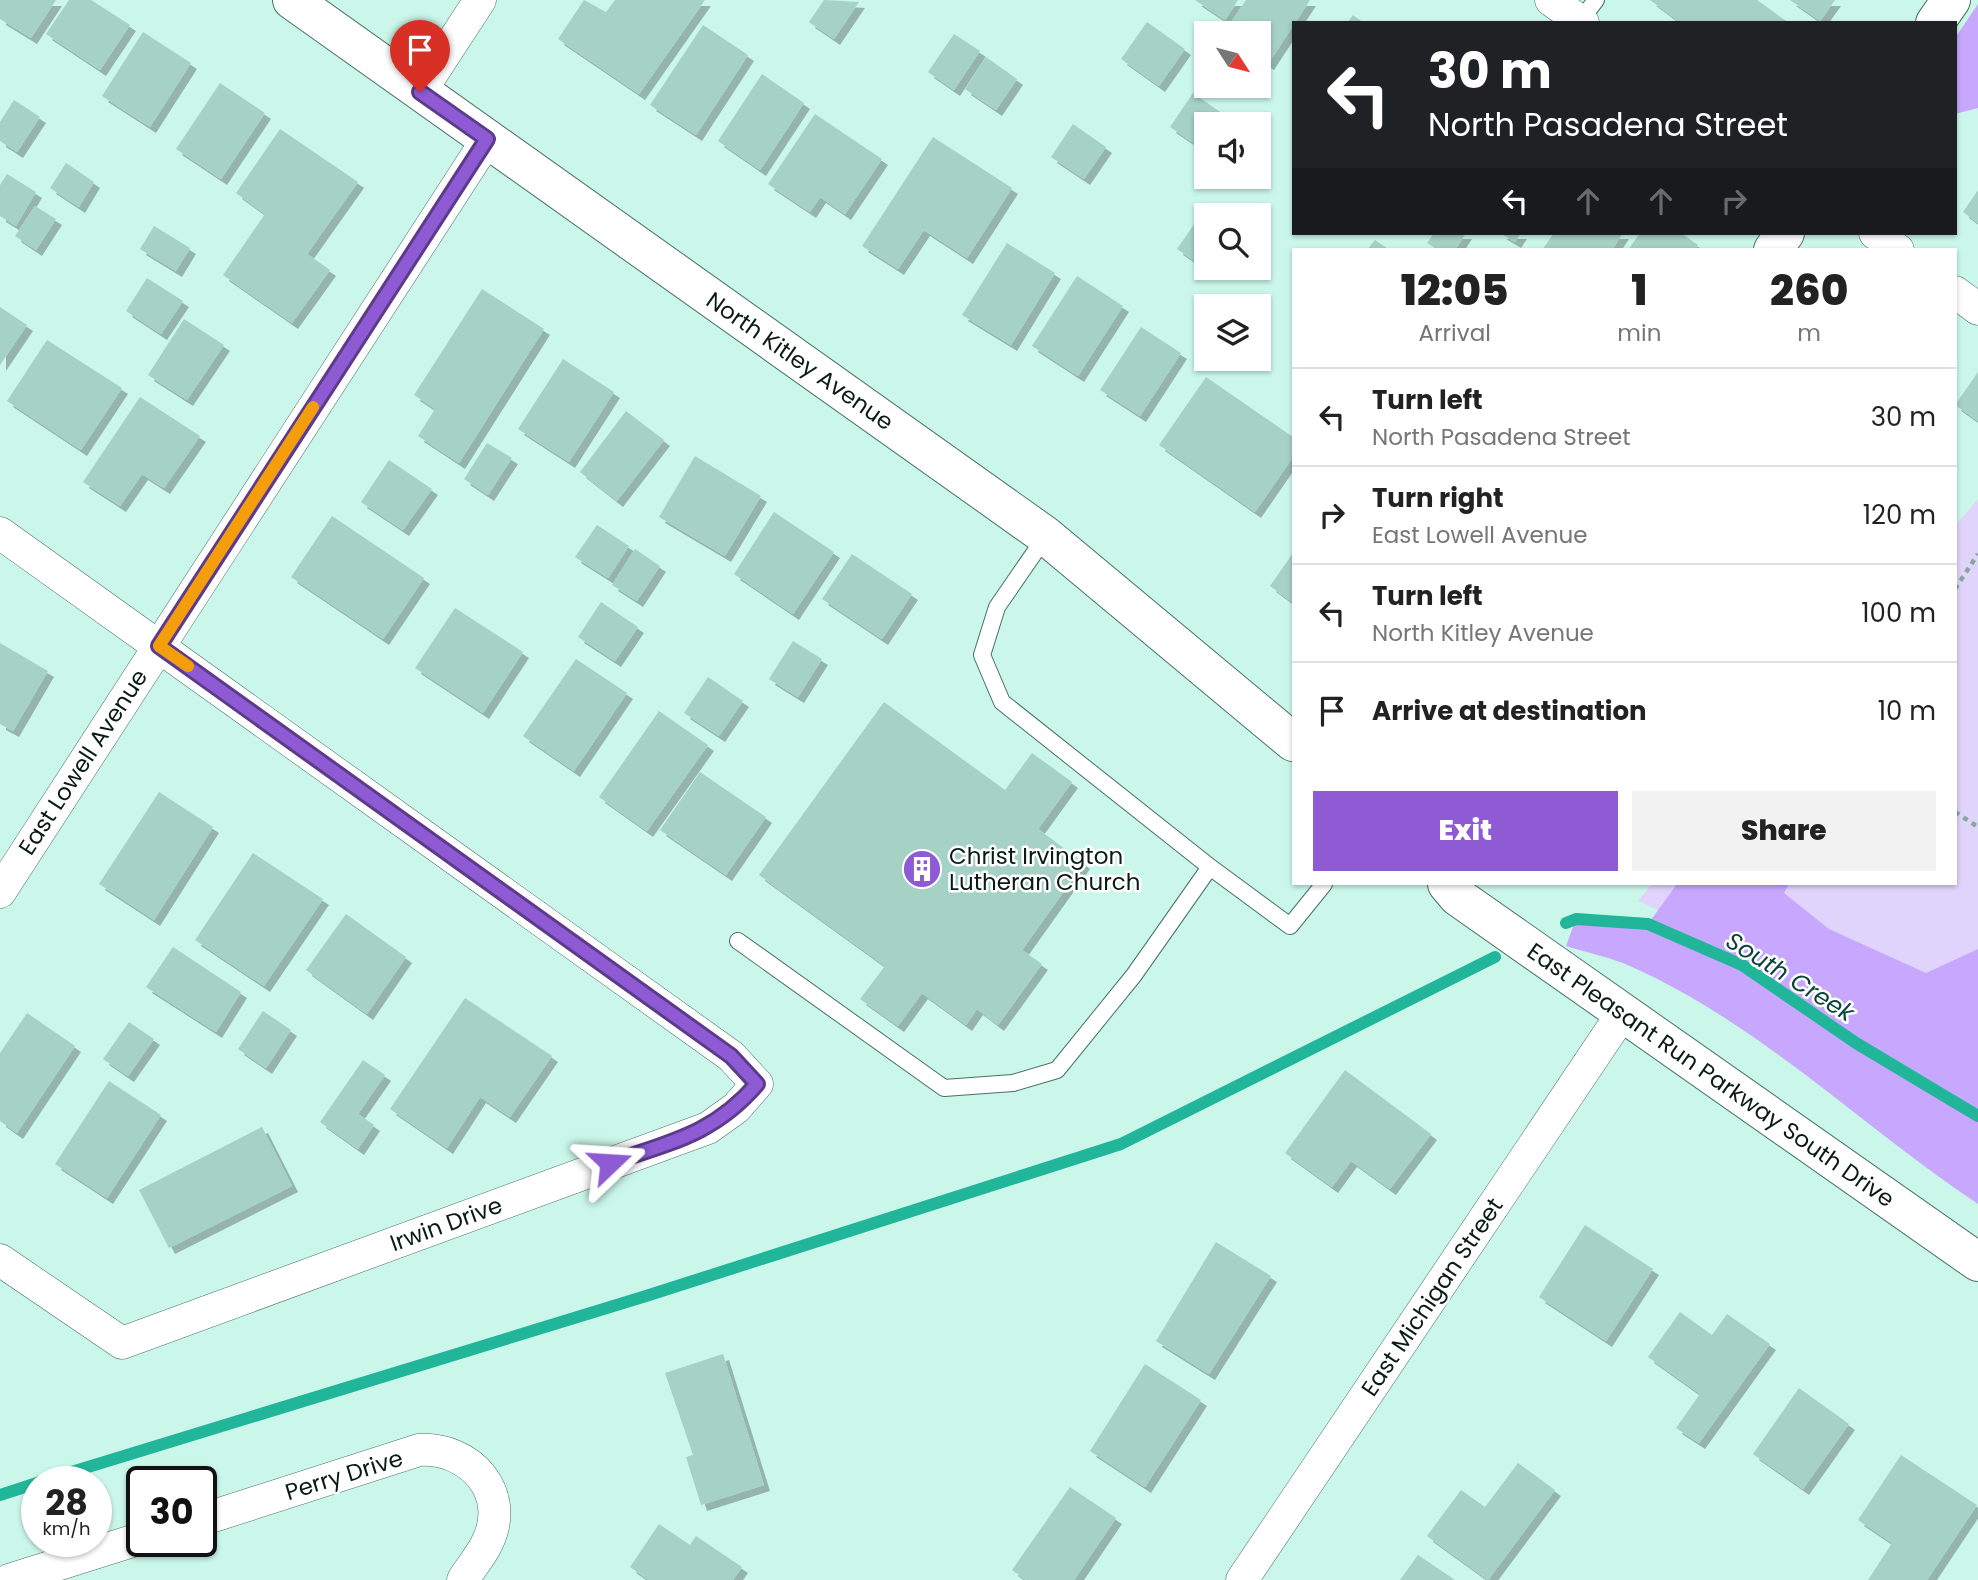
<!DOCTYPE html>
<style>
:root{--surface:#fff;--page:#f2f2f2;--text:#222;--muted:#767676;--line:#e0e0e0;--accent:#8e5bd4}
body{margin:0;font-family:Poppins,sans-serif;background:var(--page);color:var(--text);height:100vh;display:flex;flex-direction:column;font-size:26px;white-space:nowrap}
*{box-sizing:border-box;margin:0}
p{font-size:23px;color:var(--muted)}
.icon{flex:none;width:38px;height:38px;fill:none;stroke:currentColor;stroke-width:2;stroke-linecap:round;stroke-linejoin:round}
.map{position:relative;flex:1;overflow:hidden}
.panel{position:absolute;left:1292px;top:248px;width:665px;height:637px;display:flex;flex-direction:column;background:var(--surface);border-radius:0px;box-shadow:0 2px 5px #0004}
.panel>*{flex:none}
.banner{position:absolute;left:1292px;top:21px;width:665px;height:214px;border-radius:0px;box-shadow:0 2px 5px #0004;background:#202124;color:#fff;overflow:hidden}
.needle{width:46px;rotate:126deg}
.fabs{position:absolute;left:1194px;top:21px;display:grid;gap:14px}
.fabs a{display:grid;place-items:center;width:77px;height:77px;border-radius:0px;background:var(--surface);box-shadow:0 2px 5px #0004;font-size:35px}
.speed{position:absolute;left:21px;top:1466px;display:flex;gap:14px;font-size:35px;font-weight:700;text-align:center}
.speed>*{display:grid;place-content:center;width:91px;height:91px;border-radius:50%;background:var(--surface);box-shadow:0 2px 5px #0004;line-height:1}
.speed small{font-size:18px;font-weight:400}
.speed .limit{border:4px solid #111;border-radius:10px;background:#fff;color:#111}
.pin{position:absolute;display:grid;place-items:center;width:60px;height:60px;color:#fff;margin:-72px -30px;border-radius:50% 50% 50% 0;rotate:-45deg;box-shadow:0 0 7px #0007}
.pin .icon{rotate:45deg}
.me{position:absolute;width:77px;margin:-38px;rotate:70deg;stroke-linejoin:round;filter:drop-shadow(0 0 5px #0008)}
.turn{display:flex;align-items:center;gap:24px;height:147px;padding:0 21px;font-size:32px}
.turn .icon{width:91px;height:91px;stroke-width:2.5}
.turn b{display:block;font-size:49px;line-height:60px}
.lanes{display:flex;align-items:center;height:66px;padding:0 21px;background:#0003;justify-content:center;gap:35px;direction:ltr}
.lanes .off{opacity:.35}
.eta{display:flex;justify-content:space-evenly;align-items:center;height:119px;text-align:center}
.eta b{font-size:42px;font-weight:800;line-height:49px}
.button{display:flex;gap:14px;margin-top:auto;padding:14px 21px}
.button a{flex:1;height:80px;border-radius:0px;background:var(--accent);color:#fff;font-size:28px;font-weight:800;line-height:80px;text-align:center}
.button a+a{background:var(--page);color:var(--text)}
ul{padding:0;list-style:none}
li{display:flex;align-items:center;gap:21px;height:98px;padding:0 21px;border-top:2px solid var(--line)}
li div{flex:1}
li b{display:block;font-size:26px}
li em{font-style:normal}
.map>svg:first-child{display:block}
</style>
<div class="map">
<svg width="1978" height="1580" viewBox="0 0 1978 1580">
<defs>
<filter id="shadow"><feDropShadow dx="6" dy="6" stdDeviation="0" flood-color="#0004"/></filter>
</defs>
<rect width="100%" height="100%" fill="#cbf7ea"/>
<path fill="#e1d4fc" d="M1978 499V1167L1782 966 1638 901 1652 884H1955V526Z"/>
<path fill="#c7a8fe" d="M1978 4V108L1955 114V38Z
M1677 884H1789L1784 893 1829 929 1926 973 1978 949V1204C1862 1127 1760 1024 1632 967 1611 957 1587 953 1566 946L1576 919 1648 924Z"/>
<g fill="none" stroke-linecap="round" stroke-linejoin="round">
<path stroke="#21b69a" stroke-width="12" d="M1566 923 1576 919 1648 924 1742 965 1856 1043 1978 1116
M39 1482 646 1296 1121 1144 1495 957
M0 1495 37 1483"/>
</g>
<path fill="#a6d1c5" filter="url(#shadow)" d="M0 0H56L31 38 0 19Z
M69 0H91L130 25 100 70 46 34Z
M584 0 606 12 615 0H705L639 94 558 39Z
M824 0 859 2 834 39 809 22Z
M1195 0H1238L1225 20Z
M1246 0H1310L1268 64 1258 58V33H1224Z
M1650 0H1757L1789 23H1681Z
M1790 0H1835L1820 21Z
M1353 15 1364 23H1347Z
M1147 22 1185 49 1159 86 1121 59Z
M703 25 748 55 696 135 650 105Z
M143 32 191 63 150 127 102 96Z
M954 34 980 51 954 90 928 72Z
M986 57 1017 79 996 110 965 89Z
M762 74 804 103 760 170 718 141Z
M220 83 265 113 221 179 176 149Z
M1193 93 1223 114 1216 124H1206V140L1201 148 1170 127Z
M14 100 40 117 17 152 0 141V122Z
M815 114 882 159 845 214 820 197 810 212 768 184Z
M1073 124 1106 147 1084 179 1051 157Z
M280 129 358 182 307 254 330 270 292 323 223 275 265 214 236 193Z
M933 137 1012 188 967 258 924 230 898 269 862 246Z
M66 163 94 182 79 207 50 188Z
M7 174 36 192 16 226 0 216V185Z
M1978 190V223L1963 212Z
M35 206 56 219 36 250 15 236Z
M1199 217 1206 221V268H1211L1209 271 1177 249Z
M154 226 190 248 176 271 140 249Z
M1434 233H1466L1455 250H1438L1427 243Z
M1500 233H1521L1515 242Z
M1554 233H1623L1612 250H1542Z
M1640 233H1681L1698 245 1695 250H1628Z
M1375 240 1390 250H1367Z
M1007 243 1055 273 1011 345 962 315Z
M1077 276 1123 306 1078 376 1032 346Z
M147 278 183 301 161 334 126 311Z
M482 289 544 329 459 463 418 436 435 409 414 395Z
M0 307 27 325 0 365Z
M184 319 224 345 187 400 148 375Z
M1141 327 1181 353 1140 416 1100 390Z
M47 340 122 388 81 450 7 401Z
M563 359 614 392 569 462 518 429Z
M1978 372V421L1955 405Z
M1206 377 1293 437V457L1255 512 1159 445Z
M140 397 200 436 164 488 142 474 120 506 83 482Z
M626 411 664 440 617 501 580 472Z
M487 443 512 458 488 495 464 479Z
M695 456 761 496 725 556 659 517Z
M389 460 432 489 403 530 361 502Z
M774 512 834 552 793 614 734 574Z
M332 516 424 578 383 639 291 577Z
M597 525 629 546 608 578 575 557Z
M635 549 660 566 637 601 612 585Z
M1293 553V603L1270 586Z
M852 554 912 594 882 639 822 599Z
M601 602 638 627 615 661 578 637Z
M455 608 523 652 483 713 415 668Z
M793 641 822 659 798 697 769 679Z
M0 643 48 671 13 731 0 724Z
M576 659 627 693 574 771 523 736Z
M708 677 743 701 719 736 684 713Z
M884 702 1005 790 1032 753 1072 782 1038 829 1084 863 1022 950 1042 964 998 1025 977 1009 966 1025 922 993 898 1026 860 999 885 966 759 875Z
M659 711 708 745 647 831 599 797Z
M700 772 766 817 726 875 660 830Z
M159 792 213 827 154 920 99 884Z
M253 853 323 899 264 986 195 940Z
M346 914 406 957 367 1014 306 970Z
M173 947 241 992 216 1032 146 987Z
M465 998 552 1056 510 1117 480 1097 447 1148 390 1109Z
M263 1011 291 1030 266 1068 238 1049Z
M27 1013 75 1046 17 1133 0 1121V1053Z
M129 1022 154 1039 128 1076 103 1059Z
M363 1060 385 1075 358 1114 374 1125 358 1149 320 1122Z
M1345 1070 1431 1134 1390 1189 1351 1161 1332 1187 1285 1153Z
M109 1081 161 1115 107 1198 55 1164Z
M262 1127 292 1186 169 1248 139 1190Z
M1585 1225 1653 1269 1606 1341 1539 1297Z
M1216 1242 1271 1276 1209 1374 1156 1341Z
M1680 1312 1712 1335 1727 1314 1770 1344 1699 1443 1676 1428 1700 1394 1648 1357Z
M723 1354 764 1485 701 1505 686 1457 693 1455 665 1373Z
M1145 1364 1201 1400 1145 1487 1090 1451Z
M1799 1388 1849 1424 1803 1489 1753 1454Z
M1901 1455 1977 1505 1927 1580H1868L1892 1543 1858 1520Z
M1518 1463 1555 1490 1488 1580 1427 1536 1461 1490 1485 1507Z
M1070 1487 1116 1518 1074 1580H1026L1012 1570Z
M659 1524 690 1545 696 1536 742 1567 733 1580H649L630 1567Z
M1418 1555 1455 1580H1400Z"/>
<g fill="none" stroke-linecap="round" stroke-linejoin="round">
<g stroke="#487066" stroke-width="18">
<path id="lane" d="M1580 21 1596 0
M1046 536 997 607 982 655 1002 702 1210 867
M738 941 944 1088 1013 1083 1057 1070 1134 975 1210 867 1290 926 1324 884"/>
</g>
<g stroke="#487066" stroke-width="33">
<path id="street" d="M1551 0 1583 23
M420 92 480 0
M1875 233 1898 250
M1955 292 1978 309
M0 533 731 1056 757 1084 736 1108 708 1128 122 1343 0 1260
M0 892 487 140
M201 1520 419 1450C470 1447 512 1493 487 1543 481 1556 470 1568 463 1580
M9 1580 142 1538
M1242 1580 1622 1014"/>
</g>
<g stroke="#487066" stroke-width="40">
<path id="secondary" d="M292 0 1046 536 1293 742
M1935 23 1951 0
M1773 250 1785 233
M1447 884 1458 897 1978 1262"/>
</g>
<path stroke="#85a89e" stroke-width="4.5" stroke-dasharray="5 5" stroke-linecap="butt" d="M1955 589 1978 554
M1955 812 1978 827"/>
<use href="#lane" stroke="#fff" stroke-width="16"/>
<use href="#street" stroke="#fff" stroke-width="32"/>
<use href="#secondary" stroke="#fff" stroke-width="38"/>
</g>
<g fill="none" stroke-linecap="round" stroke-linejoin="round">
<g stroke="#5c3b8a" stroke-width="18">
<path id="route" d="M420 92 487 139 159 646 731 1056 757 1084C714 1134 671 1142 610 1163"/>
</g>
<use href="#route" stroke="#8e5bd4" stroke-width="12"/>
<path stroke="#f59e0b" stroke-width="12" d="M188 666 159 646 313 407"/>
</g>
<defs>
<g id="building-disc" transform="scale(2.0125)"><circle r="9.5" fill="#8e5bd4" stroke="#fff"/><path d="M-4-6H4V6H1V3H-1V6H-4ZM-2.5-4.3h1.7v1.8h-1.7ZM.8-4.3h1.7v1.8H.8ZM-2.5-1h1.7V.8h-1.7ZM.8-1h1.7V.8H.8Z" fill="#fff"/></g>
</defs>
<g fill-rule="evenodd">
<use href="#building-disc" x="922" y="869"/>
</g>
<g text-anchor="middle" stroke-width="5" stroke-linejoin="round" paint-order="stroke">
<g font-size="23" fill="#0a1b16" stroke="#fff">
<text transform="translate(800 361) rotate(35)" y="8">North Kitley Avenue</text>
<text transform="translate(83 762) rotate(-57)" y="8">East Lowell Avenue</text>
<text transform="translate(1711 1075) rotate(35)" y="8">East Pleasant Run Parkway South Drive</text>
<text transform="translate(446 1224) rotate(-20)" y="8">Irwin Drive</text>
<text transform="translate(1432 1297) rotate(-56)" y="8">East Michigan Street</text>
<text transform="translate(344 1475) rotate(-17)" y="8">Perry Drive</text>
</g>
<g font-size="23" fill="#0a1b16" stroke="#fff" text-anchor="start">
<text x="949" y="864">Christ Irvington<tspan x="949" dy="26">Lutheran Church</tspan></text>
</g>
<g font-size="24" font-style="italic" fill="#09453a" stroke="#fff">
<text transform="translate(1790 977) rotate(32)" y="8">South Creek</text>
</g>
</g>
</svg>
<div class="fabs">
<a><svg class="needle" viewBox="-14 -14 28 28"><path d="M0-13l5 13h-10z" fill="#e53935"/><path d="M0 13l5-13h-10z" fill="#767676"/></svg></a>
<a><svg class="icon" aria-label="sound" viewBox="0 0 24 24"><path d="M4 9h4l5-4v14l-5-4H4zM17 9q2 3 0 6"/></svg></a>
<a><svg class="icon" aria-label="search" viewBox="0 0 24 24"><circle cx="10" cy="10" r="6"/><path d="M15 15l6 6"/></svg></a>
<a><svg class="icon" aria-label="layers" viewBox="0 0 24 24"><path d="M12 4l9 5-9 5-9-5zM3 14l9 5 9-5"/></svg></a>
</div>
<div class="speed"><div>28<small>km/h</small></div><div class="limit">30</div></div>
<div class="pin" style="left:420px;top:92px;background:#d93025"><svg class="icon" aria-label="arrive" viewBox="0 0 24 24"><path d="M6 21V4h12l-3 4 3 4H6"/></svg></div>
<svg class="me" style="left:610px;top:1163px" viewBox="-20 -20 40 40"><path d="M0-17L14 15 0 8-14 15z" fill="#8e5bd4" stroke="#fff" stroke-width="4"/></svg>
<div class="banner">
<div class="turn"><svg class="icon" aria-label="left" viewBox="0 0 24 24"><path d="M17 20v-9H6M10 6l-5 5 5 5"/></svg><div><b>30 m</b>North Pasadena Street</div></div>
<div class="lanes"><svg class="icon" aria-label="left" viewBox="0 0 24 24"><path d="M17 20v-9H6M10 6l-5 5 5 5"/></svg><svg class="icon off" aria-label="ahead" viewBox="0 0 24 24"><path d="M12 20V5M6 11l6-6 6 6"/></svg><svg class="icon off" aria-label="ahead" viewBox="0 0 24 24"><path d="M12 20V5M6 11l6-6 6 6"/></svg><svg class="icon off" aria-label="right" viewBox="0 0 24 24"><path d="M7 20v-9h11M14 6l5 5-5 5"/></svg></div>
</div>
<section class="panel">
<div class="eta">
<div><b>12:05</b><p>Arrival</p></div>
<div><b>1</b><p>min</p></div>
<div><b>260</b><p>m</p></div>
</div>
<ul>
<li><svg class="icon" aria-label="left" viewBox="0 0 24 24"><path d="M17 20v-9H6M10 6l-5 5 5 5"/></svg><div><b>Turn left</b><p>North Pasadena Street</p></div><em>30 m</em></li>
<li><svg class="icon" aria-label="right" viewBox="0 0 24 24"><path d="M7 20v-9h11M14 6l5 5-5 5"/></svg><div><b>Turn right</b><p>East Lowell Avenue</p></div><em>120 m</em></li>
<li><svg class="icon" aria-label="left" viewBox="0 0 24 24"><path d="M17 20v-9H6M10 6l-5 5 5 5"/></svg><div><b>Turn left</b><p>North Kitley Avenue</p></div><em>100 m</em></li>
<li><svg class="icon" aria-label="arrive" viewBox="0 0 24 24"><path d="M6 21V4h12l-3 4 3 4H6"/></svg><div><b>Arrive at destination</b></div><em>10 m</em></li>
</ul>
<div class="button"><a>Exit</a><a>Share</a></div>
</section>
</div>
